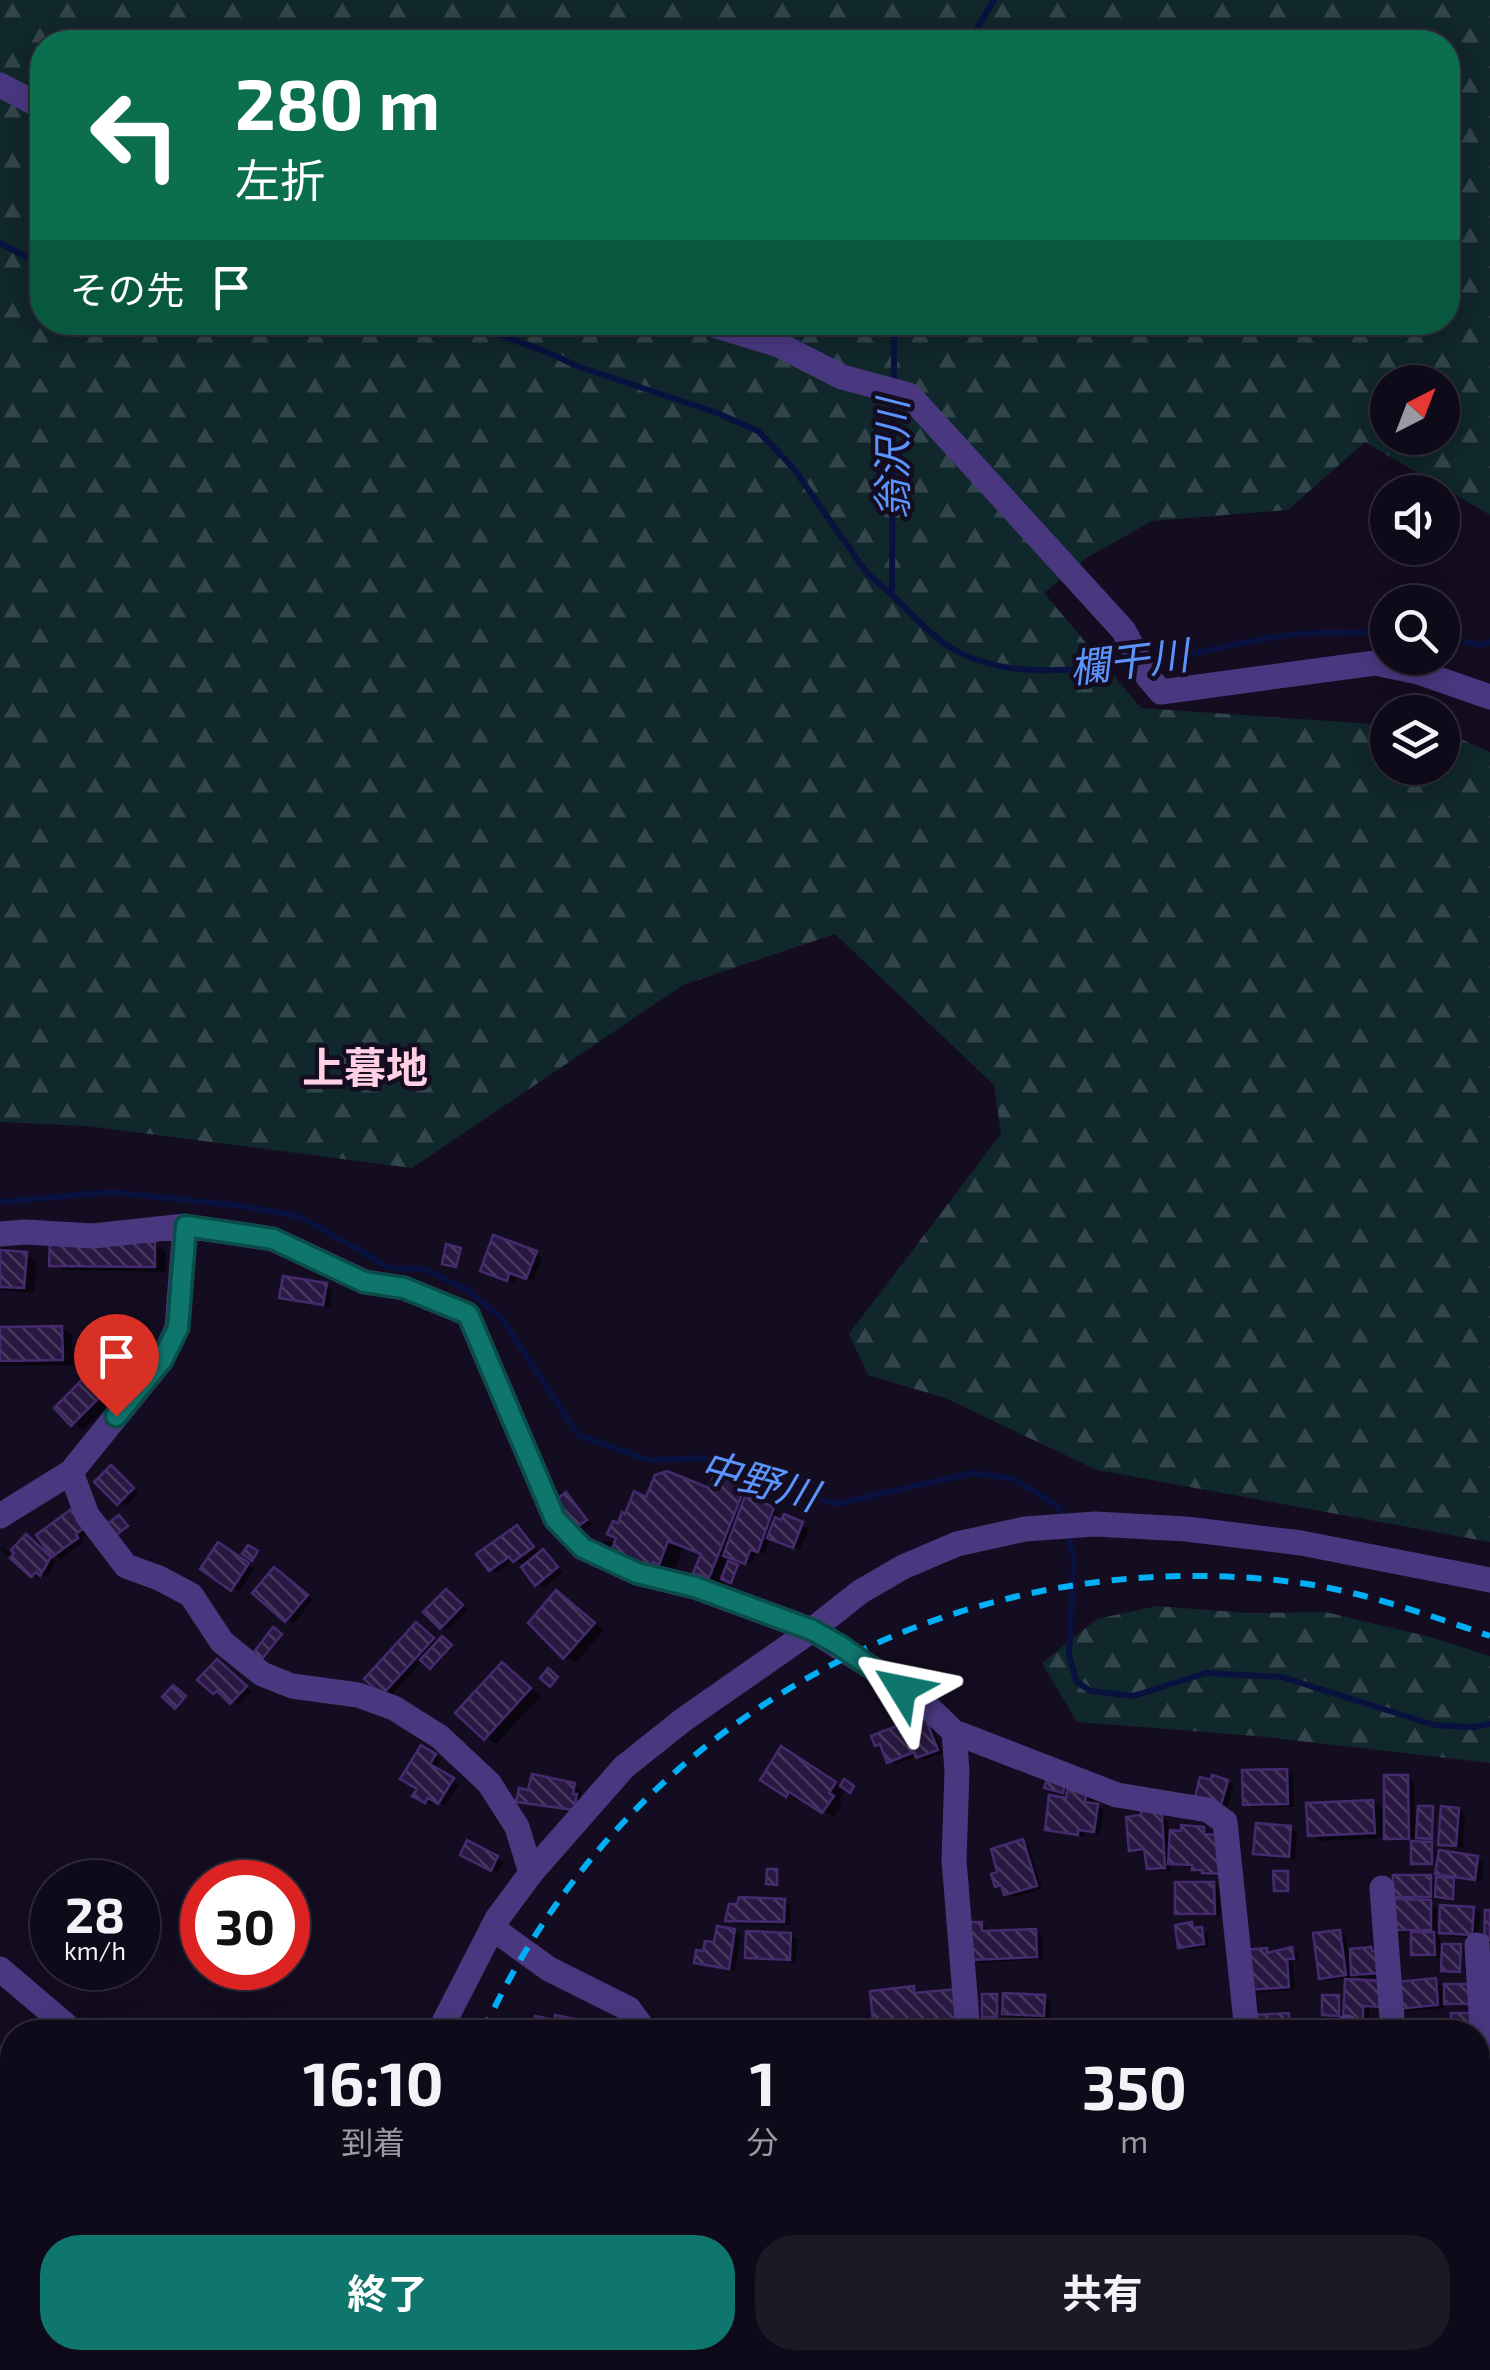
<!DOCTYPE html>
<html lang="ja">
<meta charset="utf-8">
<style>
:root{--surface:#0f0a19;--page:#1d1826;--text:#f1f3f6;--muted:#9b9aa2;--line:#2f2b38;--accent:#0f766e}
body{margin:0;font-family:"Exo 2","Noto Sans JP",sans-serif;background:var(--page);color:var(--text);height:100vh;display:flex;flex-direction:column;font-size:38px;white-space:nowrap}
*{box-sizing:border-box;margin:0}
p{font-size:32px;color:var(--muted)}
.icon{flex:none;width:55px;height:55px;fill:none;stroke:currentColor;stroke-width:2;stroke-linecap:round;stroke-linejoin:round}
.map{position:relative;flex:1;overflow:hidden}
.sheet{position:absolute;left:0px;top:2020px;width:1490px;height:350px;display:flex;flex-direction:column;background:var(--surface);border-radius:40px 40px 0 0;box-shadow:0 5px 25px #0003,0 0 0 2px var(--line)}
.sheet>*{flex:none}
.banner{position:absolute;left:30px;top:30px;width:1430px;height:305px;border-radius:40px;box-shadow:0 5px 25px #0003,0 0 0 2px var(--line);background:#0b6e4f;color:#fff;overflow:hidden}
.needle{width:65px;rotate:42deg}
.controls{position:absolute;left:1370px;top:365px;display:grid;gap:20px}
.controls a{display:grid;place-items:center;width:90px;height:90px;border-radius:50%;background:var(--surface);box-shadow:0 5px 25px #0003,0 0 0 2px var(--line);font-size:50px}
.speed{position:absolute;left:30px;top:1860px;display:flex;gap:20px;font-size:50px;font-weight:700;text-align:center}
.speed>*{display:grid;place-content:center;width:130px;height:130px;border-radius:50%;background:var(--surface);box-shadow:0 5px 25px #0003,0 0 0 2px var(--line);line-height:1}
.speed small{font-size:25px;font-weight:400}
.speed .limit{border:15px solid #d22;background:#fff;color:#111}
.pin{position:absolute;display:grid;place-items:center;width:85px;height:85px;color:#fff;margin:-102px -42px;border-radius:50% 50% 50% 0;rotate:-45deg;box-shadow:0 0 10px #0007}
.pin .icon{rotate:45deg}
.me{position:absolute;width:110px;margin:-55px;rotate:305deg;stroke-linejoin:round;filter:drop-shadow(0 0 8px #0008)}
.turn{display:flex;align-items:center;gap:35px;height:210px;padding:0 40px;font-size:45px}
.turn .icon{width:130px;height:130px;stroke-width:2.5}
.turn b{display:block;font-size:70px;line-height:85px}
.then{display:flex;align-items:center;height:95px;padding:0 40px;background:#0003;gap:20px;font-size:38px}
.eta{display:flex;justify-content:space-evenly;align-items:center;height:170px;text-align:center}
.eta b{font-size:60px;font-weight:700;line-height:70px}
.button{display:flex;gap:20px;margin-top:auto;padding:20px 40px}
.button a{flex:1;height:115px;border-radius:40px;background:var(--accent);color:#fff;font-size:40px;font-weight:700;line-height:115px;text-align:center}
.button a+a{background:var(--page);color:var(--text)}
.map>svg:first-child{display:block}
</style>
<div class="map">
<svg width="1490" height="2370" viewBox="0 0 1490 2370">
<defs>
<pattern id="forest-firs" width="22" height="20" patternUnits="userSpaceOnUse" patternTransform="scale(2.5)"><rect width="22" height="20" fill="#10272b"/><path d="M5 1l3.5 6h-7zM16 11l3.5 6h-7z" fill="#32454b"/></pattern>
<pattern id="building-back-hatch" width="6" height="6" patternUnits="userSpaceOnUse" patternTransform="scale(2.5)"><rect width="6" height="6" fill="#291942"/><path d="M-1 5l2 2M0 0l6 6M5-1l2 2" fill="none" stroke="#48395e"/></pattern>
</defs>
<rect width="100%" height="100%" fill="#140d21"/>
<path fill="url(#forest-firs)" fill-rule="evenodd" d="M0 0H1490V515L1365 442 1288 510 1152 521 1088 557 1044 593 1141 708 1387 725 1388 768H1442L1443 731 1490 752V1542L1097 1470 945 1398 868 1375 849 1334 1001 1134 994 1085 835 934 683 985 412 1168 87 1126 0 1122ZM42 42H1448V322H42ZM1388 382H1442V438H1388Z
M1157 1606 1247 1613 1325 1612 1430 1637 1490 1656V1763L1256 1736 1077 1722 1042 1663 1097 1619Z
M0 2068 12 2072V2358H261L260 2370H0Z"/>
<path fill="#0007" d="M155 1245 166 1251V1272L63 1270 52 1264Z
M0 1252 26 1255 37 1261 34 1293 0 1290Z
M535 1253 542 1257 533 1281 516 1275 514 1283 489 1274Z
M326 1286 332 1289 330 1307 282 1297Z
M62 1328 72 1335 73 1365 0 1366V1330Z
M131 1334 158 1356 84 1430 73 1424Z
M112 1468 139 1493 126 1506 119 1503Z
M743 1490 758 1498 756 1503 779 1513 776 1520 809 1528 800 1550 771 1537 764 1554 756 1551 752 1565 734 1559 732 1565 739 1568 734 1582 726 1580 724 1585 697 1571 703 1555 684 1547 674 1571 602 1550 605 1540 616 1544 619 1526 648 1500Z
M567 1495 592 1524 582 1532 575 1528Z
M74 1510 93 1530 81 1539 83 1542 61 1559 54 1555Z
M517 1528 541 1554 544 1552 550 1556 563 1572 544 1588 525 1566 515 1560 497 1573 490 1569Z
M33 1541 56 1562 48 1577 43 1575 39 1579 32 1575 0 1549 4 1547 15 1558Z
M219 1545 254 1569 239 1592 203 1568Z
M281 1574 313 1600 293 1624 255 1593Z
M447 1592 468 1610 448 1630 442 1627Z
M556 1593 604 1630 576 1663 565 1657 531 1623Z
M423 1629 439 1643 443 1639 453 1648 434 1668 424 1660 390 1697 383 1693Z
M273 1630 282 1637 263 1662 254 1655Z
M503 1665 541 1696 496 1744 486 1738Z
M224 1666 252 1691 238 1705 223 1694 221 1696 215 1692Z
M914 1711 917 1720 930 1721 943 1753 925 1760 917 1756 896 1765 889 1761 885 1749 877 1744 905 1725 897 1720Z
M422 1748 441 1760 435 1770 459 1784 445 1806 435 1800 432 1805 416 1795 420 1789Z
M793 1756 842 1787 845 1783 855 1789 853 1792 847 1788 838 1801 843 1804 834 1817 801 1796 798 1801 763 1779Z
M1286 1771 1293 1775 1294 1807H1253L1246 1804Z
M1407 1778 1414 1782 1415 1833H1419L1433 1809 1435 1810 1434 1839 1415 1834V1844L1434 1846V1864H1416L1413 1841H1394L1387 1838 1321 1841 1311 1834 1372 1802 1387 1811Z
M1049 1779 1093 1795 1091 1805 1104 1810 1100 1834 1084 1832V1837L1047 1829 1069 1793 1050 1788Z
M1227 1782 1234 1786 1228 1806 1204 1800Z
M574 1786 581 1789V1812L525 1804 519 1800Z
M1459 1810 1465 1814 1463 1848 1447 1847 1440 1843Z
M1161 1817 1168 1821 1169 1833 1204 1829 1210 1833 1225 1876H1211L1170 1862 1171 1871H1156L1149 1868 1147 1852 1138 1853 1131 1849Z
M1291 1829 1297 1832 1295 1860 1262 1857 1256 1853Z
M1023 1842 1029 1846 1042 1889 1013 1897 997 1885Z
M469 1843 504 1862 498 1873 463 1854Z
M1477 1859 1484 1863 1481 1882 1456 1878 1455 1899 1425 1900 1437 1907V1929L1473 1909 1480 1913 1478 1938 1448 1936 1437 1929 1441 1946 1462 1948V1971H1446L1444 1958H1421L1414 1954V1933L1398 1932 1391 1928 1406 1902 1395 1896 1430 1878 1438 1882 1452 1881 1438 1873Z
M1214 1884 1220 1888 1221 1916H1184L1177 1912Z
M784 1901 791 1905 790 1925 734 1924 728 1920Z
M981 1924 988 1928V1934L1035 1931 1042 1935 1043 1959 981 1963 974 1959Z
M1192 1925 1208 1934 1209 1947 1187 1950 1180 1946Z
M734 1931 741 1935 735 1971 697 1961Z
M1339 1932 1346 1936 1348 1951 1371 1950 1377 1954 1388 1976 1361 1978 1351 1972 1350 1982 1390 2009 1369 2008V2024L1346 2019 1347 1978 1328 1981 1321 1977Z
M790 1935 797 1939 796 1962 754 1960 747 1956Z
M1266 1950 1273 1954 1292 1950 1299 1954V1961L1293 1962 1295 1990 1257 1993 1250 1989Z
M1435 1981 1442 1987 1470 1986 1477 2006H1453L1444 2001V2008L1407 2011 1400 2007Z
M913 1989 923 1995 970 2024 938 2028V2032H894L893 2025 886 2026 875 2019Z
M1044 1998 1051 2002 1050 2018 1011 2017 1004 2013Z
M1288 2015 1299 2022 1300 2032H1255Z
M537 2019 584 2024 591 2027 590 2032H534Z
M1433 2024 1444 2032H1403Z
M1478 2080 1490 2087V2210L1481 2211 1490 2216V2244L1480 2245 1478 2244Z
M1478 2295 1484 2298 1485 2361H1490V2370L1474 2358H1478Z
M516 2358H567L570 2370H518Z
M1064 2358H1094V2370H1064Z
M1187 2358H1246V2370H1187Z
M1259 2358H1333L1287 2370 1288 2366 1268 2363Z
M1379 2358H1423V2362H1408V2370H1389Z
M1456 2358H1464L1478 2366H1467Z"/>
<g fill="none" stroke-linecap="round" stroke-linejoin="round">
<path stroke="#09123e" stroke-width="6" d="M969 42 994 0
M0 243 42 265
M469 322C503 339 540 346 574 365L717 413 758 431 794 469 866 572 892 595
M894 386V322
M892 595C907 609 921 625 937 638 992 682 1067 671 1131 663
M892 595 893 399
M1442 638 1482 645 1490 642
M1149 661C1188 656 1224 646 1263 639 1303 631 1347 632 1388 633
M0 1202 111 1192 241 1206 301 1217 390 1268 424 1269 467 1290 501 1317 578 1435 649 1460 707 1458 835 1504 973 1473 1014 1479 1058 1506 1062 1518
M1066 1530 1074 1558 1069 1655 1076 1681 1090 1691 1133 1696 1206 1673 1282 1677 1434 1725 1474 1727 1490 1724"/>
</g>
<path fill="url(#building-back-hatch)" stroke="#452b6e" stroke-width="2.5" d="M493 1235 537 1251 526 1279 509 1273 507 1281 480 1271Z
M50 1240 155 1242V1267L49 1266Z
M446 1244 461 1248 456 1267 442 1264Z
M0 1250 27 1252 24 1288 0 1287Z
M283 1276 327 1283 323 1305 279 1298Z
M62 1326 63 1360 0 1361V1327Z
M130 1331 148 1349 71 1426 54 1408Z
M111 1465 134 1488 117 1505 94 1482Z
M667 1471 709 1488 714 1475 745 1487 709 1578 693 1573 701 1554 668 1541 659 1565 653 1562 650 1571 610 1555 616 1538 607 1534 613 1521 618 1523 622 1512 625 1514 634 1491 646 1497 655 1475Z
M566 1492 587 1520 573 1530 553 1502Z
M745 1496 774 1507 758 1552 750 1550 745 1564 723 1556Z
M74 1507 88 1525 76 1534 78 1538 52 1557 36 1535Z
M784 1514 803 1522 793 1548 767 1538 775 1517 781 1520Z
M119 1515 128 1526 116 1535 107 1524Z
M517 1525 534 1547 513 1562 509 1557 489 1571 476 1554Z
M26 1534 51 1557 40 1576 36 1572 31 1577 10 1558 14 1553 11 1550Z
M218 1542 249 1563 231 1591 200 1569Z
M248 1545 258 1551 252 1561 242 1554Z
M543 1549 558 1567 535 1586 521 1567Z
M728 1561 738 1565 731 1583 721 1579Z
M274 1567 308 1595 285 1622 252 1593Z
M446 1589 463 1605 440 1629 423 1612Z
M556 1590 595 1623 563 1659 528 1623Z
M416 1622 434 1638 382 1695 364 1679Z
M273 1627 282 1634 259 1663 251 1656Z
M442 1636 452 1645 430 1669 420 1660Z
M217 1659 247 1686 230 1704 217 1691 213 1694 197 1680Z
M502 1662 531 1688 484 1740 455 1713Z
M548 1668 558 1677 550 1687 540 1678Z
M173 1685 186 1696 175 1709 162 1697Z
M912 1707 915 1716 895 1722 893 1713Z
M924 1715 938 1750 916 1758 914 1752 887 1763 880 1744 875 1746 871 1736Z
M421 1745 436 1754 430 1764 454 1778 438 1804 428 1798 425 1803 412 1796 417 1789 400 1779Z
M781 1746 836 1782 829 1793 834 1796 822 1813 789 1792 786 1797 760 1780Z
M1287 1769 1288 1804 1243 1805 1242 1770Z
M532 1774 575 1783 573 1794H577L574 1810 516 1802 519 1788 528 1790Z
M1212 1775 1228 1780 1221 1805 1195 1797 1200 1777 1211 1780Z
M1384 1775H1408L1409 1839H1384Z
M1048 1776 1066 1781 1063 1793 1044 1788Z
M844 1779 854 1786 850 1793 840 1786Z
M1068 1786 1087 1789 1085 1802 1098 1804 1094 1832 1078 1830V1835L1045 1830 1049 1795 1066 1798Z
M1373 1800 1375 1833 1308 1836 1306 1803Z
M1418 1806H1433L1432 1839 1416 1838Z
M1441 1806 1459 1808 1456 1846 1438 1845Z
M1141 1807 1162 1815 1165 1868 1147 1869 1144 1849 1129 1851 1126 1817 1141 1815Z
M1256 1823 1291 1826 1289 1857 1253 1854Z
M1181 1825 1204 1827V1834L1222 1835 1219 1874 1202 1873V1870H1192V1865L1168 1864 1170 1830 1181 1831Z
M1023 1839 1037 1886 1004 1895 1001 1885 995 1887 991 1874 997 1872 991 1849Z
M467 1840 498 1856 491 1871 460 1855Z
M1411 1841 1432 1842V1864H1411Z
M1439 1850 1478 1856 1475 1880 1435 1874Z
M767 1869H777V1885L766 1884Z
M1273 1871H1288V1891H1274Z
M1393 1875H1431V1897H1393Z
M1436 1877 1454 1878 1453 1899 1435 1897Z
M1175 1882H1214L1215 1914H1175Z
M739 1897 785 1899 784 1922 725 1921 729 1904H737Z
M1389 1899 1431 1900V1930H1389Z
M1440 1905 1474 1907 1472 1935 1439 1933Z
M1485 1910H1490V1940H1484Z
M970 1922H982V1931L1036 1929 1037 1957 972 1960Z
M1192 1922 1193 1928 1202 1927 1204 1944 1178 1948 1175 1925Z
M717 1926 735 1929 729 1969 694 1963 696 1950 703 1951 705 1941 714 1942Z
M1340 1930 1346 1975 1319 1979 1313 1933Z
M746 1931 791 1933 790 1960 745 1958Z
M1411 1932H1434L1435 1955H1411Z
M1442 1944H1461L1460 1972 1441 1971Z
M1292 1947 1294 1959H1287L1289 1987 1248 1990 1244 1950 1267 1948V1953Z
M1371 1947 1372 1951H1377L1382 1973 1351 1975 1350 1949Z
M1436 1978 1438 2005 1398 2009 1395 1982Z
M1345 1979 1385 1981 1384 2007 1363 2006V2021L1343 2020Z
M1444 1984H1470L1471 2004H1444Z
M914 1986V1993L957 1989 960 2019 928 2023 929 2032H891L890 2019 873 2021 870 1991Z
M1003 1993 1045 1995 1044 2016 1002 2014Z
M982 1994H997V2017H982Z
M1322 1995H1339V2016L1322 2015Z
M1289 2013 1290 2032H1252L1251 2015Z
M1451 2013H1476L1475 2032H1451Z
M555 2015 585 2021 583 2032H530L535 2016 554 2020Z
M1434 2021V2032H1401L1400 2023Z
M1386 2025V2032H1362V2026Z
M1478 2088 1483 2203H1478Z
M1485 2210 1488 2241 1478 2242V2211Z
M513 2358H562L565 2370H516Z
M1061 2358H1088L1089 2370H1062Z
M1185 2358H1210V2370H1185Z
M1213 2358H1240V2370H1213Z
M1255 2358H1322L1320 2370H1285L1286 2362Z
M1376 2358H1398V2370H1386V2363H1376Z
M675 2360 677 2370H656L655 2362Z"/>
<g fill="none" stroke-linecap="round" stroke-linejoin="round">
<path stroke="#493880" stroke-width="25" d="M0 85 42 107
M704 322 779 345 842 377 909 395 1124 631 1148 677 1161 692 1375 663 1418 672 1490 697
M0 1234 25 1232 93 1236 185 1226 273 1239 365 1282 404 1288 468 1314 555 1519 583 1548 637 1573 695 1587 812 1630 874 1669 930 1709 954 1732 1117 1795 1208 1810 1225 1822 1247 2032
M71 1472 87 1515 126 1566 159 1578 191 1595 222 1642 262 1674 292 1686 358 1695 394 1708 440 1737 489 1783 517 1827 531 1873
M0 1516 71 1472 162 1360 177 1328 185 1226
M954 1732 957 1771 954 1860 968 2032
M1382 1888 1393 2032
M492 1928 549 1969 629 2009 642 2027V2032
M1477 1945 1490 2165
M0 1969 74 2032
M1347 2027V2032
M439 2032 497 1919 531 1873 624 1767 683 1720 812 1630 860 1592 903 1567 957 1544 1025 1529 1095 1524 1186 1529 1301 1543 1490 1580
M1478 2272H1490
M743 2358 745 2370
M317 2370 323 2358
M832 2370 847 2367 858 2370
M883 2370 944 2358
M1331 2370 1332 2358"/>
<path stroke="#01aff7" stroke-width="6" stroke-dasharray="15 12" stroke-linecap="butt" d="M483 2032C625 1718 960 1537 1300 1583 1365 1592 1428 1615 1490 1636
M356 2370 360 2358"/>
</g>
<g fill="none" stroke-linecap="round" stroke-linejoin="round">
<g stroke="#0a4d48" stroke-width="25">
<path id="route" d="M116 1416 162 1360 178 1328 186 1226 273 1239 364 1282 404 1288 468 1314 555 1519 583 1548 637 1573 695 1587 812 1630 839 1645 902 1689"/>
</g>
<use href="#route" stroke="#0f766e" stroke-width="18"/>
</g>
<g text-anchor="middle" stroke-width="9" stroke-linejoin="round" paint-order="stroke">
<g font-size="40" font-style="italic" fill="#5c94fe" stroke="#140d21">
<text transform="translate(893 459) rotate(-90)" y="14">翁沢川</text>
<text transform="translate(1129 662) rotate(-7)" y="14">欄干川</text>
<text transform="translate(759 1481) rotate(16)" y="14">中野川</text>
</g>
<g font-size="42" font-weight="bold" fill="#ffcfe4" stroke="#140d21">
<text x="365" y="1083">上暮地</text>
</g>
</g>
</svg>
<div class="controls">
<a><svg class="needle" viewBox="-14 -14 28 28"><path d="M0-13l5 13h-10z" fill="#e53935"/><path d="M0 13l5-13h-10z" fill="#9b9aa2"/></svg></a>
<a><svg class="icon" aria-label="sound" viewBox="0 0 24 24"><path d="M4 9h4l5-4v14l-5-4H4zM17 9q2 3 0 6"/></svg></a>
<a><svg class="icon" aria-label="search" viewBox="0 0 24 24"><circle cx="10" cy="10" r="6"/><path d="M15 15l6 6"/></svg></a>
<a><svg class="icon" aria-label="layers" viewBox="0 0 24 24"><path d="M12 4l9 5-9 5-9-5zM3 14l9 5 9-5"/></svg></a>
</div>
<div class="speed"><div>28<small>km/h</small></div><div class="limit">30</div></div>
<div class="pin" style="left:116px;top:1416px;background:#d93025"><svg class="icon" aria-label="arrive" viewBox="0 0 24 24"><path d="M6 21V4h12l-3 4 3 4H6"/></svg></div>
<svg class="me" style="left:902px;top:1689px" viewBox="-20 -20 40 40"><path d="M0-17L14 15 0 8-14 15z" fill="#0f766e" stroke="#fff" stroke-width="4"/></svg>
<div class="banner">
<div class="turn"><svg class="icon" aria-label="left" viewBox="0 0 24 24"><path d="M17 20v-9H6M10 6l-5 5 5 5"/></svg><div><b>280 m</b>左折</div></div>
<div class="then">その先<svg class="icon" aria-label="arrive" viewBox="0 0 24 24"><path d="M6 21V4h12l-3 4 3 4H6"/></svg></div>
</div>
<section class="sheet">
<div class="eta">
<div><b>16:10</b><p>到着</p></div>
<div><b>1</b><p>分</p></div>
<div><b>350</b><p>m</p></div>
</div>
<div class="button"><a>終了</a><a>共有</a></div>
</section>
</div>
